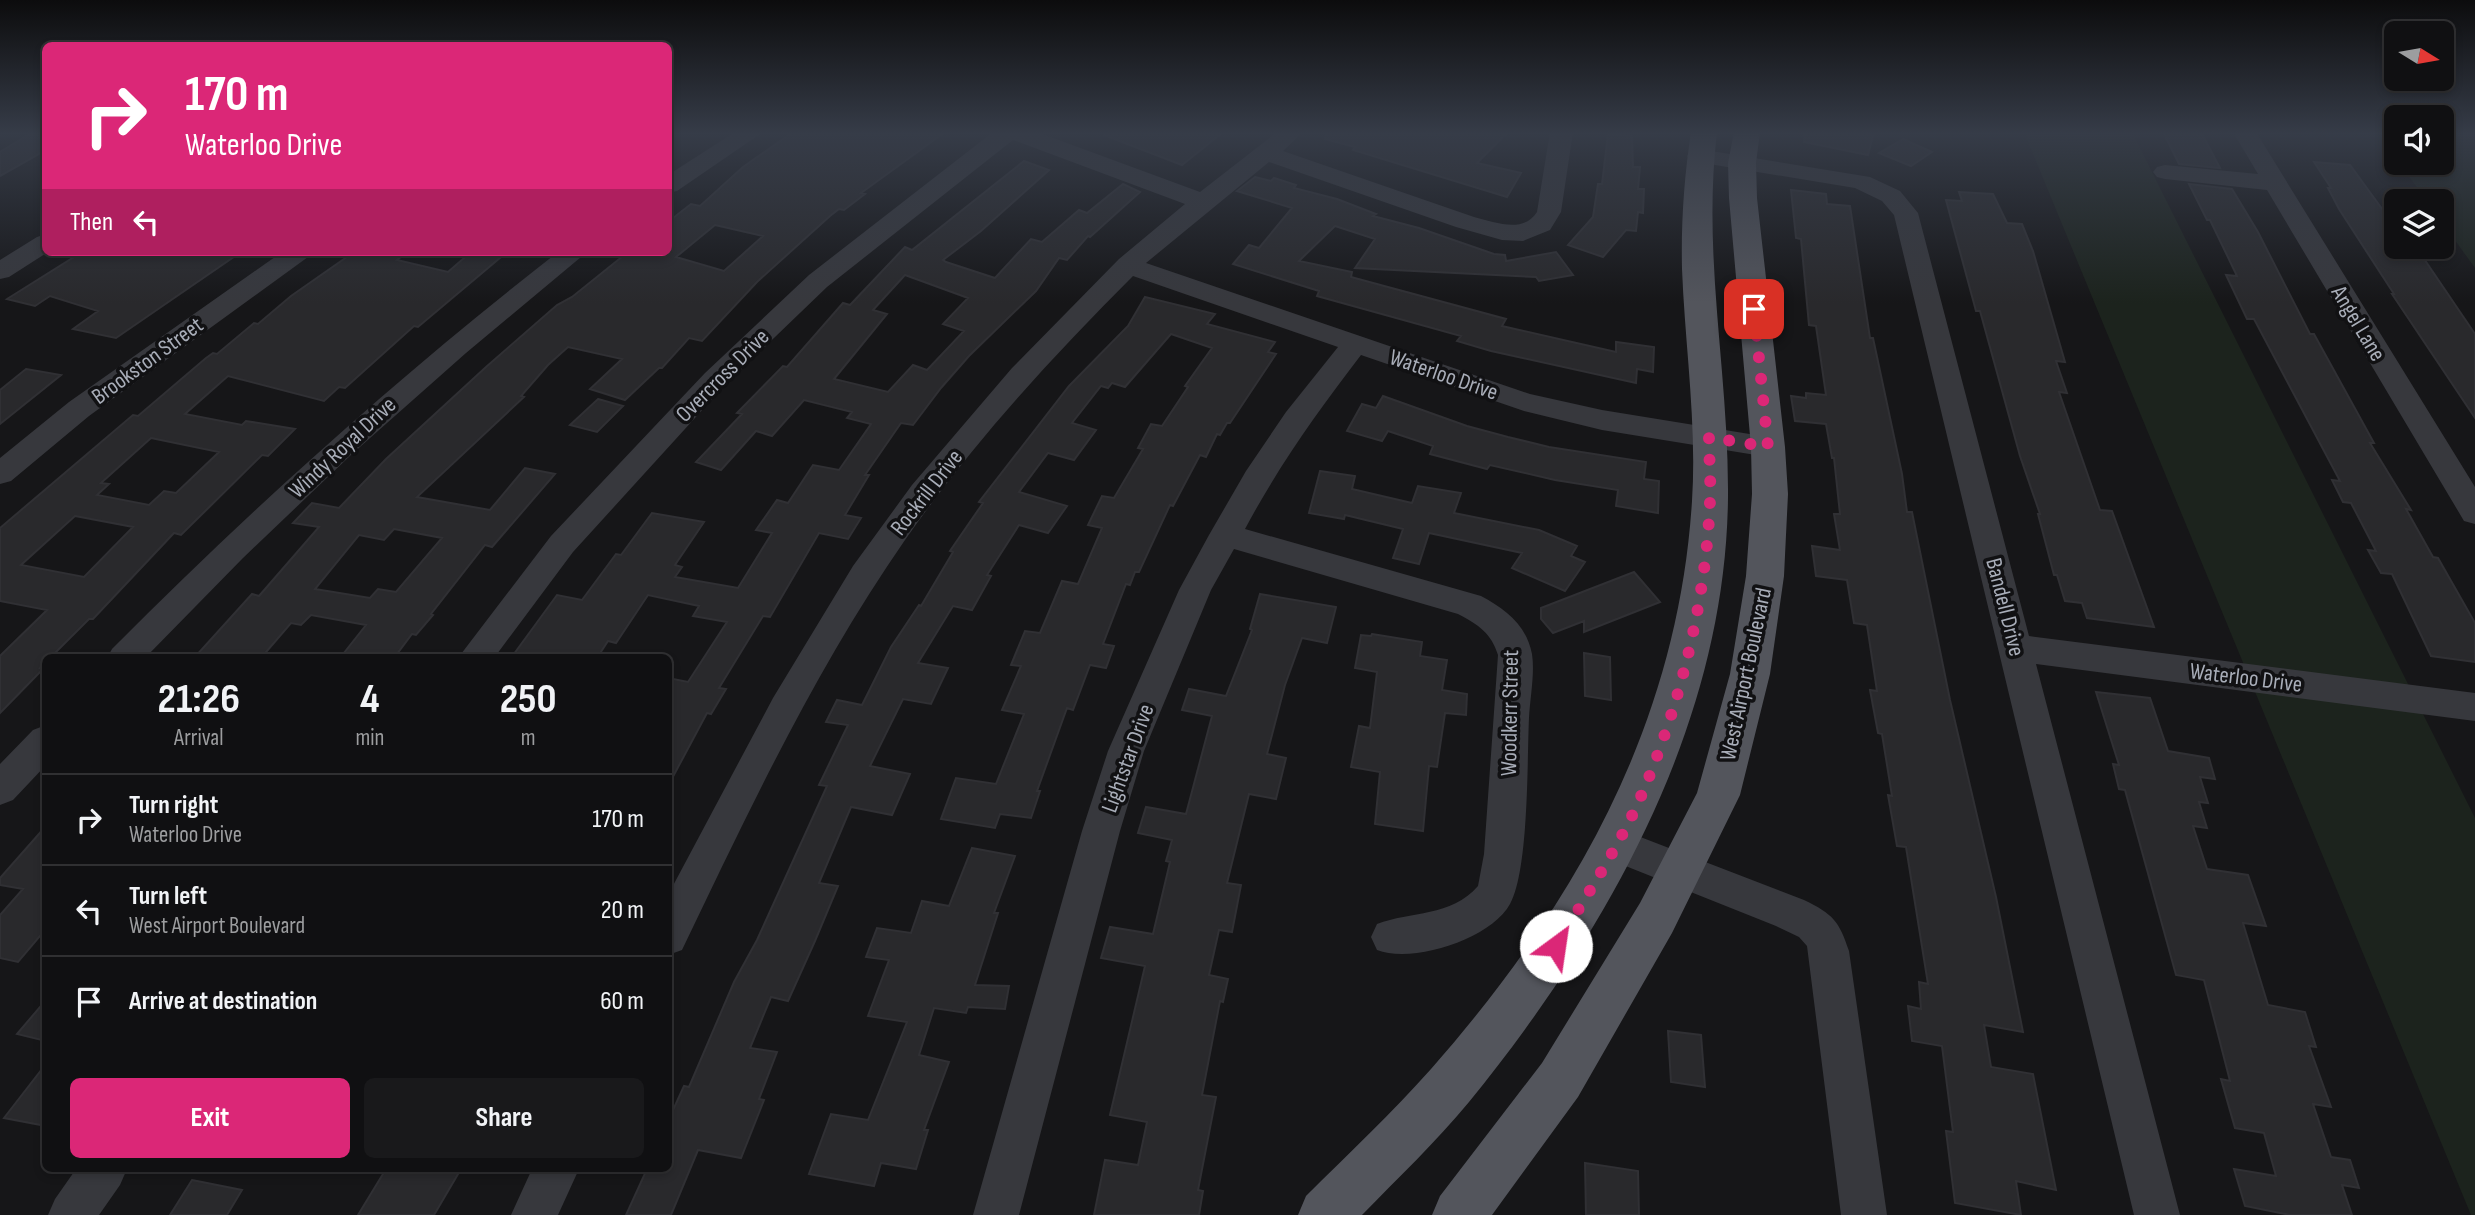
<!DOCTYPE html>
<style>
:root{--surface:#101012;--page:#19191b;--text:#f1f3f6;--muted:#9c9d9f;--line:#303032;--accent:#db2777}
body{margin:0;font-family:"Sofia Sans Condensed",sans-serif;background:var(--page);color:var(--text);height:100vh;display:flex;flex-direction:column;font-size:26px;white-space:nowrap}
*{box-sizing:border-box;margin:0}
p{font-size:23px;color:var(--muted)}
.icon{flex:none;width:38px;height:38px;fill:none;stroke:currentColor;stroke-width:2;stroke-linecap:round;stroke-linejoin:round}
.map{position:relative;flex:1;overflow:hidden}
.sheet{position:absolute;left:42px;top:654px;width:630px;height:518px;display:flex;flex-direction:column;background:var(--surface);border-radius:10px;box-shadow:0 4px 10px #0003,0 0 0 2px var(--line)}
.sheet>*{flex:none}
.banner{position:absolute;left:42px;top:42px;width:630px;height:214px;border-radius:10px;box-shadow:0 4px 10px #0003,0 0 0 2px var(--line);background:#db2777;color:#fff;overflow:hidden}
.needle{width:46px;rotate:101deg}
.tools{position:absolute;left:2384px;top:21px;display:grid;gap:14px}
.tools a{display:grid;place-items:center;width:70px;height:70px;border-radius:10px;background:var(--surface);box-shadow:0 4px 10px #0003,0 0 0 2px var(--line);font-size:35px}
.pin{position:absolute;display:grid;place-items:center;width:60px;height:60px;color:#fff;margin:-30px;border-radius:14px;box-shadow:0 4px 10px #0006}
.me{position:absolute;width:77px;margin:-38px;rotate:31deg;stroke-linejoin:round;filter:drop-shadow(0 0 5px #0008)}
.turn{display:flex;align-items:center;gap:24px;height:147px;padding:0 28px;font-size:32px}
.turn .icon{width:91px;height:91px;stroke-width:2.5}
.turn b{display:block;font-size:49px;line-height:60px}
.then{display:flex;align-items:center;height:66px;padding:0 28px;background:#0003;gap:14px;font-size:26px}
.eta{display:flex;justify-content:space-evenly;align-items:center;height:119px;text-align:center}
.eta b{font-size:42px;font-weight:700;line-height:49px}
.primary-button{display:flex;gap:14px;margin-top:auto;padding:14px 28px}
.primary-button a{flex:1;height:80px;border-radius:10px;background:var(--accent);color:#fff;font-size:28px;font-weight:700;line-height:80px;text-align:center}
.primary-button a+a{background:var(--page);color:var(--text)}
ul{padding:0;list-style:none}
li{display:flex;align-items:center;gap:21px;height:91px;padding:0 28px;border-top:2px solid var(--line)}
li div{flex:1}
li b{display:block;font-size:26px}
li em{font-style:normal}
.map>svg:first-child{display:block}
</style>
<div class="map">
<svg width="2475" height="1215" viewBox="0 0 2475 1215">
<rect width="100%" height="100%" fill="#161618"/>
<path fill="#1c231d" d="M2024 132H2132L2475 818V1215H2471Z
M2441 132H2475V268L2441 221V201H2427L2399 163H2441Z"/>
<path fill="#29292c" stroke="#303034" stroke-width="2" fill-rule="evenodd" d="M33 132H46V150L0 176V152Z
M793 132H945L861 193 865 194 844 210 839 209 830 216 757 282 702 341 689 338 662 368H659L625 400 590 389 622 359 568 347 548 365 521 396 524 397 417 497 490 510 525 468 555 474 492 547 485 545 431 614 433 615 416 635 412 634 394 658H340L366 625 311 615 301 625 291 623 261 658H194L252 594 259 596 319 527 293 523 312 503 339 508 386 459 486 367 557 305 572 297 628 252H659L668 255V222L691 204 700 206 743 167ZM715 225 763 236 724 271 676 257ZM394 529 442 538 396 592 378 589 370 598 315 589 359 535 384 540Z
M1104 132H1223L1182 165 1104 135Z
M1326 132H1508L1477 163 1521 173 1507 197 1353 150 1355 147 1325 139Z
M1805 132H1874L1868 155 1804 142Z
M2163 132H2201L2220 168 2179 164Z
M1608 134 1632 136 1633 167H1640L1638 189H1644L1643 213 1638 212 1636 231 1626 230 1603 257 1568 245 1593 217 1598 184H1602Z
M1903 139 1932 152 1911 166 1879 153Z
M1024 161 1049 170 981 231 943 260 946 262 995 278 1031 239 1042 242 1079 210 1087 213 1123 184 1140 192 1090 237 1088 236 1067 260 1059 258 1036 291 969 356 941 388 913 425 901 423 865 475H869L845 515 861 518 848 539 819 533 770 617 763 616 719 688 726 689 711 714 707 713 668 786V678L688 682 727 622 693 616 699 606 648 595 616 643 608 641 597 658H511L557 595 582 600 616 554 621 555 652 513 704 522 675 565 682 567 675 577 738 588 772 533 756 530 777 500 788 503 813 465 839 470 871 424 847 418 852 412 804 400 772 436 756 431 721 470 696 462 742 414 737 413 783 366 787 367 843 303 850 305 905 247 912 250ZM905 275 968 298 943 324 964 331 927 370 913 365 888 392 834 379 887 314 873 310Z
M2314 162 2350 165 2396 228V247H2416L2475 334V418L2392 294H2394L2339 209 2328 188H2331Z
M1255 177 1271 181 1274 178 1296 185 1294 188 1337 199 1376 214 1373 216 1419 228 1494 254 1505 255 1506 261 1556 252 1573 275 1539 281 1536 277 1355 268 1375 239 1335 226 1299 261 1352 272 1351 277 1506 319 1502 326 1616 352V342L1654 347 1653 372 1637 369 1636 383 1491 351 1457 341 1461 336 1317 296 1319 291 1233 264 1249 245 1259 248 1292 208 1237 191Z
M2189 184 2232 189 2258 232 2310 334H2314L2374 443H2370L2411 510 2406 509 2433 557 2438 558 2475 623V662L2431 656 2392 574 2381 573 2368 550 2376 551 2351 503 2343 502 2332 480 2340 481 2254 319H2247L2226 275 2237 276 2210 220H2207Z
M1791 190 1826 194 1827 204 1850 206 1870 338H1873L1902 474 1907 512H1912L1950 700 1996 897 2023 1032 1984 1025 1991 1067 2033 1074 2056 1190 2016 1181 2021 1215 1955 1203 1946 1131 1953 1132 1942 1046 1912 1041 1908 1006 1921 1009 1919 982 1928 984 1906 847 1897 846 1888 795 1892 796 1882 734 1878 733 1870 690 1877 691 1867 625 1854 623 1847 580 1816 576 1812 546 1840 550 1834 514H1840L1834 458H1832L1826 424 1795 421 1791 396 1806 398V393L1826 395 1816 326 1809 325 1801 239 1796 238Z
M1959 192 1993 194 2007 223 2022 224 2033 251 2065 362 2056 361 2067 393 2059 392 2100 510 2112 511 2154 627 2087 618 2082 603 2065 601 2057 575H2054L2038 514H2040L2020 456 1980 311H1976L1946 200 1962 201Z
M82 252H241L116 338 73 329 98 311 50 296 35 306 7 299Z
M354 252H407L397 260 448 272 471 252H507L418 327 414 326 345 388 339 387 324 401 228 376 185 414 242 425 246 421 295 429 268 456 262 455 181 535 174 533 93 619H89L50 658H46L40 668H44L0 713V656L47 610 0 601V528L133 415 138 416 206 358 213 353 217 354 254 323 258 324 291 296ZM151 438 219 452 176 493 164 491 149 505 97 495 109 484 101 483ZM75 516 133 527 84 577 21 565Z
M1145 297 1215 314 1207 324 1275 342 1268 352 1276 354 1230 423H1227L1220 435 1217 434 1206 457 1200 455 1173 506 1170 505 1139 572H1135L1130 585 1126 584 1103 644 1114 646 1106 668 1090 665 1073 710 1067 708 1037 791H1040L1031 818 1000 814 995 828 941 819 956 778 996 784 1024 714 1002 710 1021 666 1011 665 1025 631 1040 633 1062 581 1078 584 1102 528 1088 525 1102 496 1114 498 1143 449 1138 448 1151 424 1162 426 1188 387 1185 386 1212 348 1171 334 1125 387 1112 383 1108 388 1101 386 1072 423 1096 430 1074 460 1048 453 1019 492 1067 506 1048 533 1019 525 987 575 991 576 972 610 953 606 918 663 948 668 931 704 903 699 870 766 910 774 892 815 851 807 819 883 838 886 815 941 788 1001 771 997 750 1048 777 1052 759 1099 764 1100 741 1158 698 1150 671 1215H626L647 1169H668V1121L684 1086 689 1087 734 982 757 940 827 786 819 785 848 725 826 722 837 700 862 705 891 647 919 605 921 606 953 552 950 551 983 503 979 502 1069 386 1128 326Z
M26 369 61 375 0 424V390Z
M1383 396 1467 426 1508 437 1549 447 1646 462 1644 479 1659 481 1658 513 1616 506 1618 490 1555 480 1490 465 1487 469 1430 454 1433 446 1388 431 1382 441 1347 431 1362 404 1376 408Z
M598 399 623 406 597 432 570 425Z
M1320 471 1355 476 1352 489 1412 503 1418 486 1461 493 1454 513 1539 530 1577 546 1571 556 1585 562 1565 591 1512 568 1522 553 1429 533 1419 564 1393 558 1403 529 1345 515 1344 519 1309 513Z
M1634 572 1660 602 1584 632V621L1553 633 1541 619V608Z
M1260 594 1336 607 1327 643 1302 638 1285 685 1267 754 1286 758 1276 799 1249 794 1227 883 1241 885 1232 932 1219 930 1209 975 1228 979 1223 1002 1220 1001 1202 1095 1216 1097 1198 1190 1203 1191 1199 1215H1094L1105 1160 1138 1165 1147 1122 1110 1115 1145 966 1101 958 1110 927 1153 934 1170 862 1166 861 1172 840 1138 833 1146 807 1186 814 1212 716 1182 710 1189 689 1226 696 1252 630 1250 629Z
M1372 634 1422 642 1420 656 1447 660 1442 690 1467 694 1466 715 1445 713 1437 767 1429 766 1423 831 1375 824 1380 772 1351 767 1359 726 1370 728 1377 672 1355 668 1361 635 1371 636Z
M1584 653 1610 657 1611 700 1585 696Z
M2096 692 2150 698 2168 751 2209 758 2215 779 2200 777 2208 803 2199 802 2207 828 2193 826 2207 869 2248 875 2266 926 2243 923 2268 1005 2305 1012 2316 1047 2309 1046 2331 1107 2313 1104 2331 1157 2350 1160 2359 1188 2342 1185 2352 1215H2290L2245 1206 2234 1169 2276 1176 2264 1133 2235 1128 2221 1079 2230 1081 2204 980 2176 975 2125 790 2119 789 2113 764 2119 765Z
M46 826V929L18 962 0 958V915L23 889 0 885V878Z
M972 848 1015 856 994 913H998L975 985 1009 986 1005 1009 968 1007 966 1013 934 1008 919 1055 949 1062 924 1130H928L916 1169 881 1163 874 1186 809 1174 831 1114 868 1120 907 1022 868 1016 889 960 866 957 877 928 911 933 922 901 949 906Z
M46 1000V1041L17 1034Z
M1668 1031 1701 1035 1705 1087 1671 1082Z
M46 1064V1126L4 1118Z
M1585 1163 1638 1171 1639 1215H1586Z
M386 1169H461L434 1215H358Z
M192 1180 242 1190 227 1215H170Z"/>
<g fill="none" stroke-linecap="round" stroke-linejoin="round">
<path fill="#37383d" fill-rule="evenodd" d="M735 132H763L677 191 668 193V175Z
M993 132H1037L1200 192 1277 132H1303L1283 151 1474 217C1495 222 1523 234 1537 212L1550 132H1573L1561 212 1550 230 1523 241 1502 240 1456 227 1269 162 1146 263 1530 394 1602 410 1768 437 1779 440 1783 447 1779 454 1768 457 1602 430 1524 411 1361 355C1318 411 1278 467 1245 529L1481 596C1505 609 1526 624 1532 654 1535 673 1530 698 1529 718 1527 762 1529 869 1510 904 1491 939 1413 964 1377 950L1371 937 1377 924C1411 911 1451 917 1478 886L1484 854 1498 655C1491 633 1479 625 1458 614L1234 549 1211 590 1144 751 1120 831 1019 1215H973L1082 831 1108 751 1179 590 1209 535 1246 471 1286 412 1338 347 1133 276C1051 358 972 444 905 540 816 668 749 810 682 950L668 955V895L773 698 853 566 912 485 1012 368 1119 259 1185 204 1013 140 827 287 725 385 573 552 494 658H458L551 536 705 373 809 275Z
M2233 132H2256L2475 487V524L2464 521 2267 190 2165 179 2157 177 2153 172 2157 167 2165 165 2258 174Z
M1699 149 1870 177 1900 191 1918 213 2029 636 2475 693V721L2036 664 2180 1215H2134L1894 215 1882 201 1855 188 1691 161 1687 156 1691 151Z
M46 234V252H48L9 277 0 279V260L37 237Z
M282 252H312L308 257 89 416 11 481 0 484V458L69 402Z
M558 252H587L466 353 352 454 243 558 145 658H107L112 649C253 507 400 375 558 252Z
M46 725V765L13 800 0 805V764L33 730Z
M1617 828 1804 900C1833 914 1839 921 1849 951L1887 1215H1841L1807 946 1799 937 1776 926 1603 857 1598 845 1603 833Z
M76 1169H127L120 1185 99 1215H48L55 1199Z
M532 1169H579L558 1215H511Z"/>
<path fill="#53555c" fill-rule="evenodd" d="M1691 132H1717C1702 258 1729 372 1728 497 1726 723 1608 931 1469 1102 1436 1142 1398 1178 1362 1215H1298L1306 1196C1348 1154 1392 1113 1431 1069 1576 904 1678 723 1692 501 1697 424 1685 346 1682 269 1681 223 1684 178 1691 132Z
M1734 132H1760L1756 163 1757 198 1785 447 1788 494 1784 576 1770 674 1740 795 1672 933 1578 1097 1492 1215H1432L1440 1196 1542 1063 1640 903 1697 793 1730 674 1746 576 1752 494 1751 447 1729 198 1728 163Z"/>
</g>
<linearGradient id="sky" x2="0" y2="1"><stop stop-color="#0c0c0d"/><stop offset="0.44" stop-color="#363c48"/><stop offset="1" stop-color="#363c48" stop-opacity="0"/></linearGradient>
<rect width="2475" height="303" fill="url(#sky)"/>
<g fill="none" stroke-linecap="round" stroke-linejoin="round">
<path stroke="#db2777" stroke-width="12" stroke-dasharray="0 21.6" d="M1556 946C1586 896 1619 847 1642 794 1681 702 1706 600 1710 501 1711 480 1709 458 1709 437L1768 447 1754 309"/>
</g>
<g text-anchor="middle" stroke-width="7" stroke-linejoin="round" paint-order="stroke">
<g font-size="23" fill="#a8adb8" stroke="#111113">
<text transform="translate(2359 323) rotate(59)" y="8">Angel Lane</text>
<text transform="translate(147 360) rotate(-36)" y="8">Brookston Street</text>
<text transform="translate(1444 374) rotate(19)" y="8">Waterloo Drive</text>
<text transform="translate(722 375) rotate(-45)" y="8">Overcross Drive</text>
<text transform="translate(342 447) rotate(-43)" y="8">Windy Royal Drive</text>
<text transform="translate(926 492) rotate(-52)" y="8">Rockrill Drive</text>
<text transform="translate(2006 607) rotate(76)" y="8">Bandell Drive</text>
<text transform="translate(1745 674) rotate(-78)" y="8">West Airport Boulevard</text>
<text transform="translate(2246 677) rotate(7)" y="8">Waterloo Drive</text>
<text transform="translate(1509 713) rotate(-89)" y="8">Woodkerr Street</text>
<text transform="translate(1127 758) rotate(-70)" y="8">Lightstar Drive</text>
</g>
</g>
</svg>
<div class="tools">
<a><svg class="needle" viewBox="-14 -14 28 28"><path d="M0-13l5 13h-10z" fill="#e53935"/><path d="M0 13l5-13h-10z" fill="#9c9d9f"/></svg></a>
<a><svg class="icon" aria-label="sound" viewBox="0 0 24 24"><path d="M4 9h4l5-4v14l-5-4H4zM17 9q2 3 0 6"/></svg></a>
<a><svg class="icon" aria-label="layers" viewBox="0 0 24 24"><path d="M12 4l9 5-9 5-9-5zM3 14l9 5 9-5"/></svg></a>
</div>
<div class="pin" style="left:1754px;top:309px;background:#d93025"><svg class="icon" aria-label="arrive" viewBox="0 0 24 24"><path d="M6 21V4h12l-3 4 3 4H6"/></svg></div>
<svg class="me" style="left:1556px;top:946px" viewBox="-20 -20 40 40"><circle r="19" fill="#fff"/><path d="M0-13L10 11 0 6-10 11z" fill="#db2777"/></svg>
<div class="banner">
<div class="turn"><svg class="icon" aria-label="right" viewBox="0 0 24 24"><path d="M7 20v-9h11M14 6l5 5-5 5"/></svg><div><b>170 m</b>Waterloo Drive</div></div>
<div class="then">Then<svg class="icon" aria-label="left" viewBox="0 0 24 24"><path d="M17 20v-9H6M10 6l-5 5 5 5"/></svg></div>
</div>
<section class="sheet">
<div class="eta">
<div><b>21:26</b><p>Arrival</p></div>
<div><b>4</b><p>min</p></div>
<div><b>250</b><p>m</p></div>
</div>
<ul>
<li><svg class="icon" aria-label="right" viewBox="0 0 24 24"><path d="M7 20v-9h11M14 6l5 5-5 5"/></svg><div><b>Turn right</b><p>Waterloo Drive</p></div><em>170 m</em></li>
<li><svg class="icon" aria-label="left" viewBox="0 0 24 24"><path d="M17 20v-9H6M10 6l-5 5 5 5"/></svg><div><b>Turn left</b><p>West Airport Boulevard</p></div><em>20 m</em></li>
<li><svg class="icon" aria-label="arrive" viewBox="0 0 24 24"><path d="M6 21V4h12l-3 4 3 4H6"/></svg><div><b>Arrive at destination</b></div><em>60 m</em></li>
</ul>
<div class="primary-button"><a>Exit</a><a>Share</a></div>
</section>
</div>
